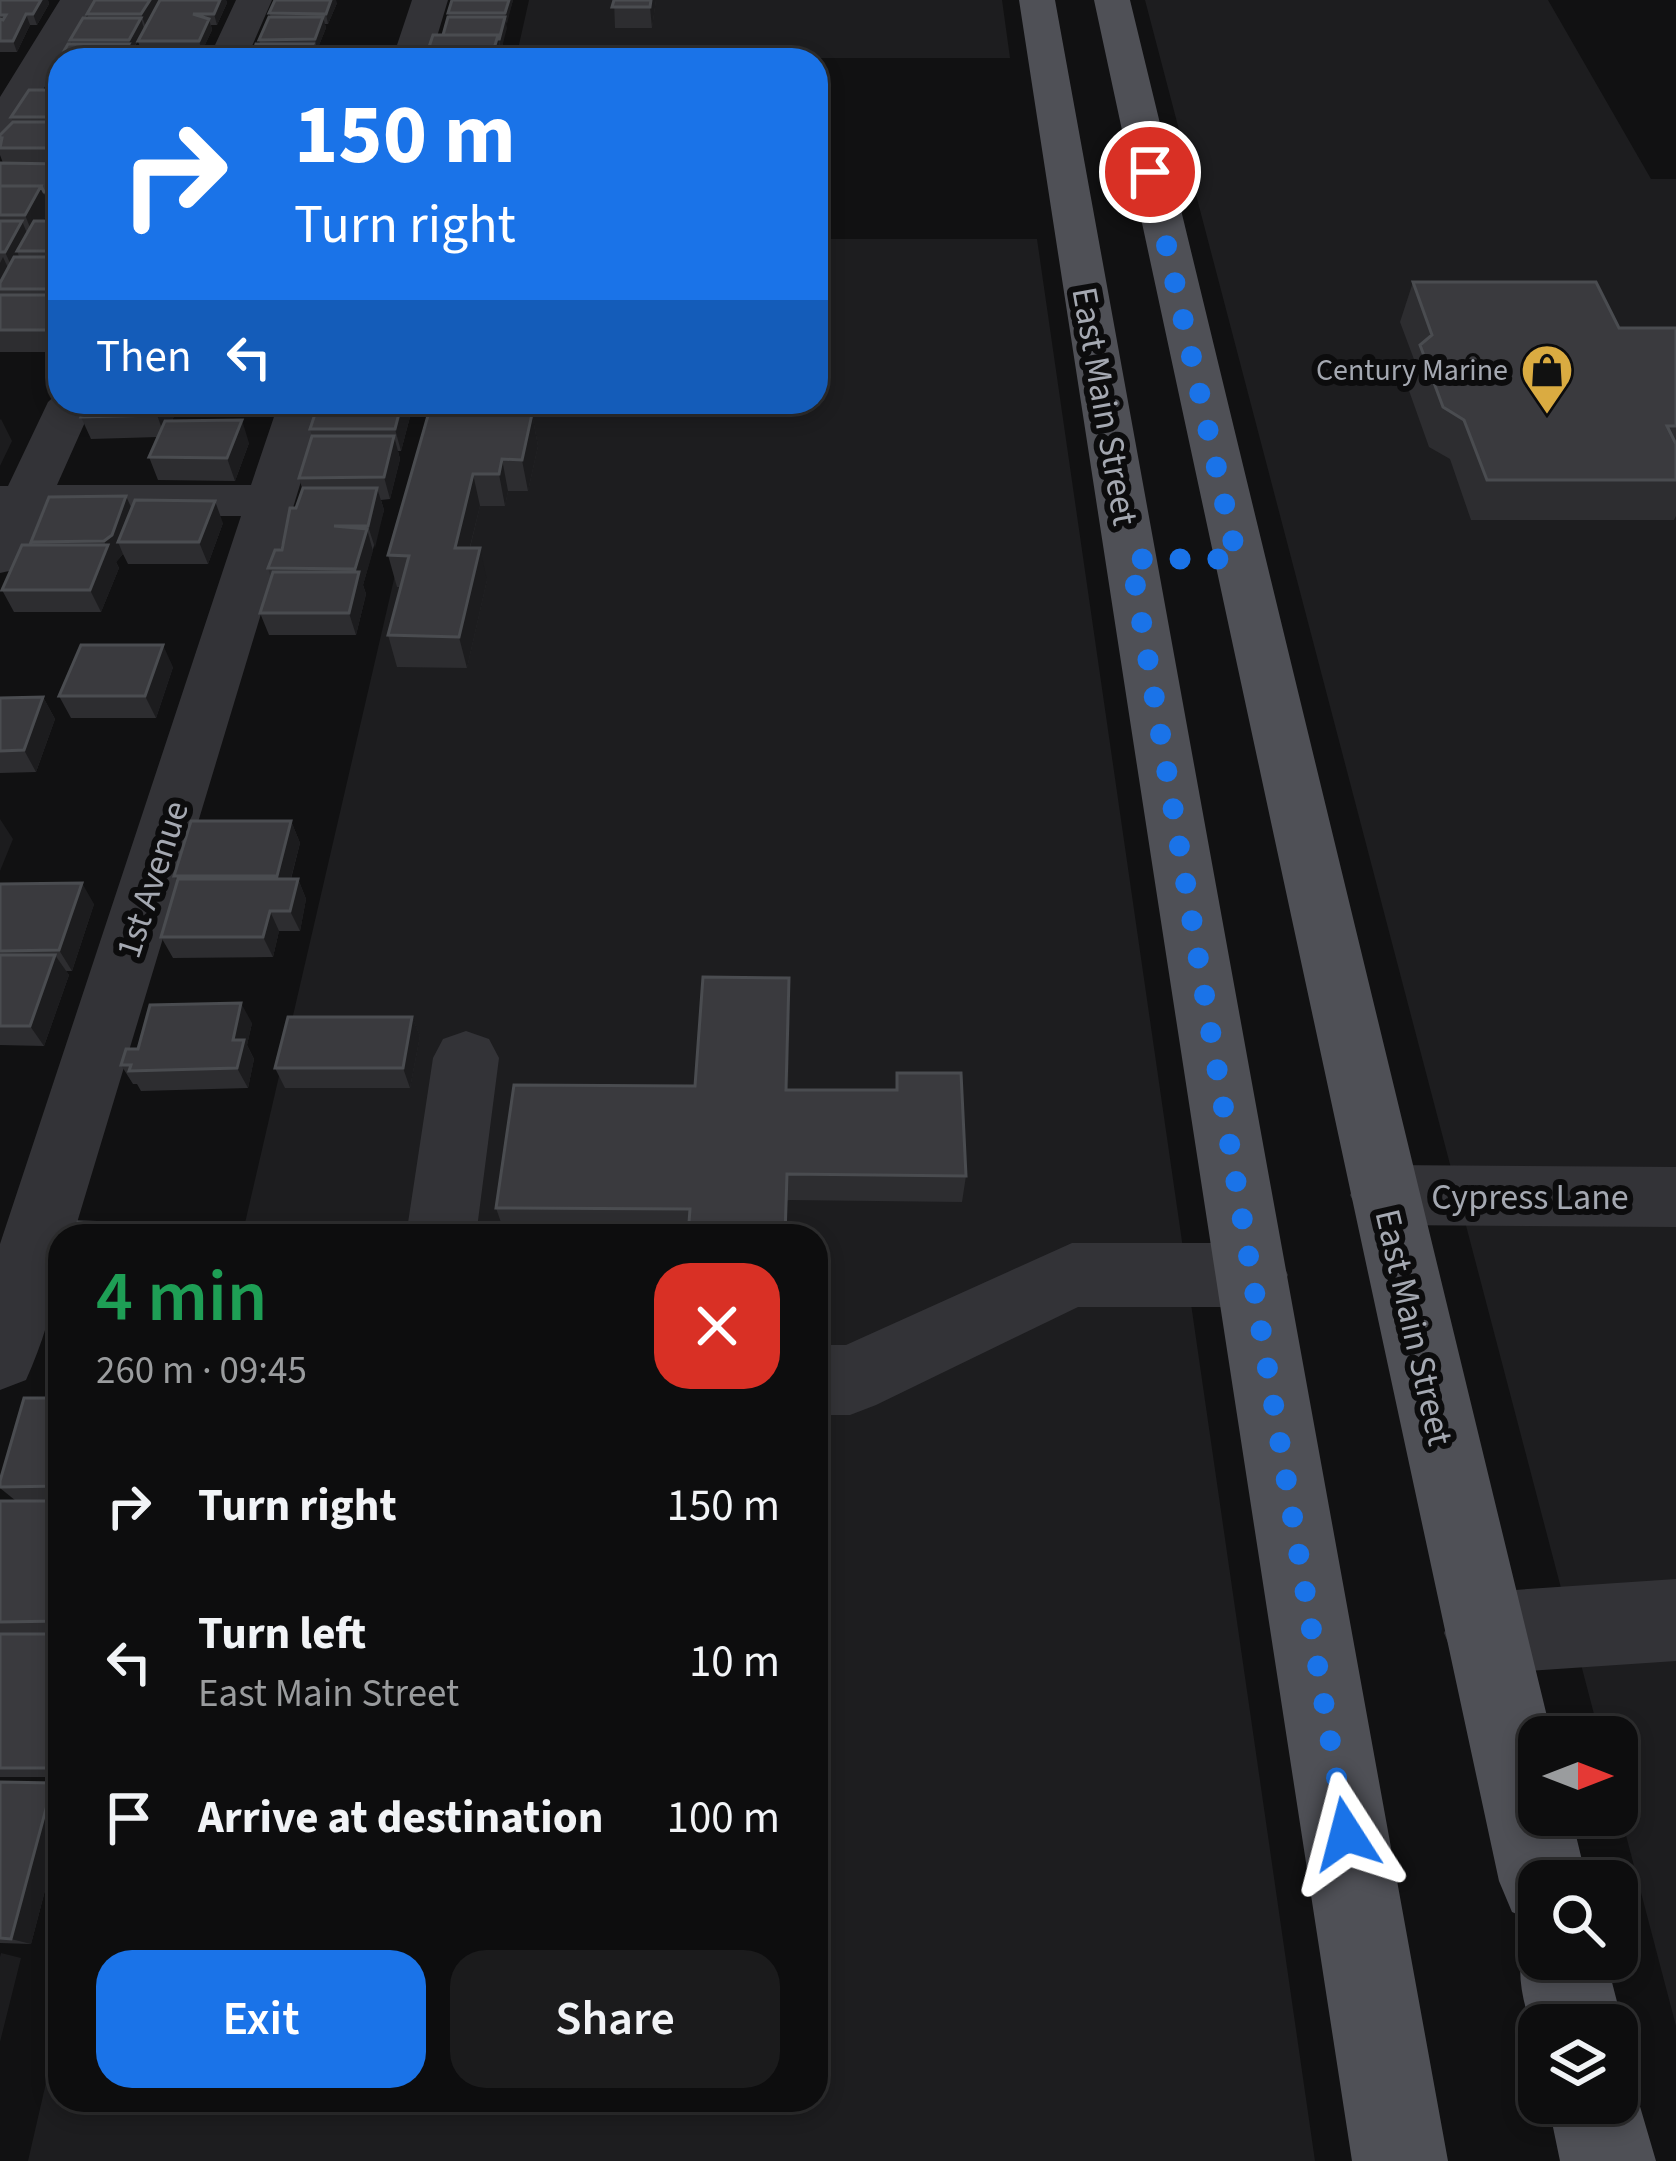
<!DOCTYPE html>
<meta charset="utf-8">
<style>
:root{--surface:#0d0d0e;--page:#1b1b1c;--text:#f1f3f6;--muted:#9a9c9e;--line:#2d2d2e;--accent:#1a73e8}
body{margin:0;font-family:"Source Sans 3",sans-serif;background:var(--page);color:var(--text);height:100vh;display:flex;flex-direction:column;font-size:45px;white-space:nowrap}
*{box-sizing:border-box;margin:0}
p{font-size:39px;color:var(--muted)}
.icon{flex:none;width:66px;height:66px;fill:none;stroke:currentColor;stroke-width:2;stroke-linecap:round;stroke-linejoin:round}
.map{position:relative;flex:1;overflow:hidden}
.drawer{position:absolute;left:48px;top:1224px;width:780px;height:888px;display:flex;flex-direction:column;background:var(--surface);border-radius:36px;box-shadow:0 6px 18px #0003,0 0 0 3px var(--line)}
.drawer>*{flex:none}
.hud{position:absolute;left:48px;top:48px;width:780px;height:366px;border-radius:36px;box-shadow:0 6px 18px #0003,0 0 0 3px var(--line);background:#1a73e8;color:#fff;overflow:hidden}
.needle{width:78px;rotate:90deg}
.fabs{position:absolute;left:1518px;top:1716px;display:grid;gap:24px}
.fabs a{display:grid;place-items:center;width:120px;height:120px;border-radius:24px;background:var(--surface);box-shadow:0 6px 18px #0003,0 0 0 3px var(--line);font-size:60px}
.pin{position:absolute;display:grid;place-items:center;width:102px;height:102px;color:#fff;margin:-51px;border:6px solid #fff;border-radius:50%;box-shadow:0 3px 12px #0007}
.me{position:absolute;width:132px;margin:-66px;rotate:351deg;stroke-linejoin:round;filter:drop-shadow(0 0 9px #0008)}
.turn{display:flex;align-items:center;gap:42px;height:252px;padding:0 48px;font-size:54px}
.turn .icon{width:156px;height:156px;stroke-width:2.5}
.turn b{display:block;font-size:84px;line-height:102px}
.then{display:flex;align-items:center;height:114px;padding:0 48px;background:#0003;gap:24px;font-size:45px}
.round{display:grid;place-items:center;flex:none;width:126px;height:126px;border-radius:36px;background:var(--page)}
.headline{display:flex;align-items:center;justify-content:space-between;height:204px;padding:0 48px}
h1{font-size:72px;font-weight:600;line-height:90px;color:#1e9e55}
.primary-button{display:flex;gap:24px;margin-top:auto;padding:24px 48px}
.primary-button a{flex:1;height:138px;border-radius:36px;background:var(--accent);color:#fff;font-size:48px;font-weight:600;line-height:138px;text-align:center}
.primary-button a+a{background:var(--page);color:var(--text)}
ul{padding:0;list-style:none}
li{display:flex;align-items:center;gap:36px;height:156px;padding:0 48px}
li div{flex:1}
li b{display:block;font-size:45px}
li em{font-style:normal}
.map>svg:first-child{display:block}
</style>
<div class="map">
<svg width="1676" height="2161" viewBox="0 0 1676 2161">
<rect width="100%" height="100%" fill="#111112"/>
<path fill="#1d1d1f" d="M529 0H1002L1010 58H516Z
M1145 0H1548L1651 179H1676V2026L1617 1801V1737H1600Z
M816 239H1037L1315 2161H28L60 2022V2100H816V1236H242L435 402H816Z"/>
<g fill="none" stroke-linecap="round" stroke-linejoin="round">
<path fill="#333337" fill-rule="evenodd" d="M60 0H96L20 129 0 141V97Z
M236 0H272L246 60H208Z
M412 0H448L430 60H392Z
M60 391V402H94L57 485H251L279 402H325L73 1236H60C60 1287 47 1333 26 1380L0 1390V1244L241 516H44L18 569 0 573V486H8L48 402Z
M466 1031 489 1039 499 1058 476 1236H406L433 1058 443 1039Z
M1385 1165 1676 1167V1227L1385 1225 1361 1216 1350 1195 1361 1174Z
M1072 1243H1252L1277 1252 1288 1275 1277 1298 1252 1307H1078L876 1405 850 1415H816V1345H846Z
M1676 1579V1661L1485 1674 1456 1662 1444 1633 1456 1604 1485 1592Z"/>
<path fill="#4f5056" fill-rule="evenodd" d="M1019 0H1055L1448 2161H1352Z
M1094 0H1130L1552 1737H1539V1815H1571L1587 1881H1539V1959H1606L1623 2025 1617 2040V2025H1539V2045C1522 2005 1512 1967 1529 1927L1538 1923 1512 1912 1499 1881Z
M1617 2065 1629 2069 1656 2161H1560L1548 2103H1617Z"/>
</g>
<path fill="#2d2d30" d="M0 0H48L49 4 37 25H30L17 52H0Z
M95 0H158L159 2 160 0H226L227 3 217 25H211L212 30 202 51H141L138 41 132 51 133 55 130 60H60V79H58L54 68 72 44 70 40 88 18 87 14Z
M452 0H513L506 24 500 60H426L443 35 449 17 448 13Z
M614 0H656L652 28H615Z
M337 3 328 24H325L326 28 317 50H315L316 55 314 60H251L260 44 259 40 271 17 269 13Z
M60 90V188L52 203H48L50 208 43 221H60V343L56 352H0V164L3 163 0 155V135L13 122 11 117Z
M1413 282 1619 328H1676V516L1674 520H1471L1450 459 1429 447 1407 385 1415 362 1400 322Z
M180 402 172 421 249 443 235 481 158 480 149 457 158 437 91 439 81 417Z
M319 402H414L409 404 411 413 401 451H398L400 459 390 499 381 500 384 510 363 585 366 594 356 635H269L260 613 271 578 268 568 282 550 302 488 299 478 312 436 310 429Z
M532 414 538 446 528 491H508L505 506H480L470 548 487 580 467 668 397 667 388 635 401 587H397L388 555Z
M131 509 223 523 208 564H128L123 554 116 562 119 568 101 612H14L2 590 33 545 31 542Z
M173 667 156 718H71L59 696Z
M43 697 55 719 36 772 0 773V698Z
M291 821 300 843 291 879H298L306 899 300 931H279L273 957 173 958 161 937 177 882 174 876Z
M0 884 94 904 72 971H66L69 975 44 1046 0 1045Z
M790 1006 788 1090 966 1176 962 1202 789 1200 688 1234H505L496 1208 695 1086Z
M412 1017 420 1036 410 1088H285L275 1068Z
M252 1023 247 1045 254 1059 248 1088 141 1091 137 1084H133L121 1065 138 1049Z
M60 1398V1500L16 1501 0 1488V1481Z
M0 1501H60V1633L1 1634H60V1777H0Z
M0 1782 60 1786V1833L31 1944 0 1943Z"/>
<path fill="#1c1c1e" d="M41 0H48L49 4 37 25 33 14Z
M150 0H158L159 2 145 25 141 14Z
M220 0H226L227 3 217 25 214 14Z
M331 0H336L337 3 328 24 326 14Z
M509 0H513L507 24 505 13Z
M651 0H656L652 28 650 7Z
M26 14 30 25 17 52 13 41Z
M323 17 326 28 317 50 315 39Z
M505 17 507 28 501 51 499 40Z
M141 18 144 29 132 51 129 40Z
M209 19 212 30 202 51 199 41Z
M498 35 501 56 500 60H491Z
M129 44 133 55 130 60H119Z
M313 44 316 55 314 60H306Z
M60 169V188L52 203 47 192Z
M41 186 50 208 34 237 25 215Z
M22 221 31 243 17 251 21 262 15 274 5 252Z
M3 257 13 279 0 289V263Z
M60 302V343L56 352 46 330Z
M162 402H180L165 437 157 415Z
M402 402H408L411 413 401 451 395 429Z
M532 414 538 446 528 491 522 460Z
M1 419 12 441 0 466V420Z
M242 420 249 443 235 481 227 458Z
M394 436 400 459 390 499 384 477Z
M502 459 508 491 505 506 499 474Z
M473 474 480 506 462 579 455 548Z
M377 488 384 510 375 548 368 526Z
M126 496 136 518 118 542 123 554 116 562 119 568 101 612 90 590 107 548 104 541Z
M215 501 223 523 208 564 199 542Z
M367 529 373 551 363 585 366 594 356 635 349 613 358 578 355 569Z
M480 548 487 580 467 668 459 637Z
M163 645 173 667 156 718 145 696Z
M43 697 55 719 36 772 24 750Z
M0 819 13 839 0 871Z
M291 821 300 843 286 897 277 876Z
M298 879 306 899 300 931 290 911Z
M82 883 94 904 72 971 59 950Z
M270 911 279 931 273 957 263 937Z
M55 955 69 975 44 1046 30 1026Z
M789 978 790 1006 787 1117 786 1090Z
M241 1003 252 1023 247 1045 254 1059 248 1088 237 1068 233 1040Z
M412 1017 420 1036 410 1088 403 1068Z
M787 1174V1236H785Z
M191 1225 199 1236H188Z
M53 1783 60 1786V1833L31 1944 11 1939Z
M1 1953 21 1958 0 2042V1957Z"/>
<path fill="#3a3a3e" stroke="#4a4c50" stroke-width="3" d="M0 0H41L33 14H26L13 41H0V19L3 20 6 15H0Z
M95 0H150L141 14H87Z
M160 0H220L214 14H193L209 19 199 41H138Z
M275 0H331L326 14 269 13Z
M452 0H509L505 13H448Z
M614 0H651L650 7H612Z
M269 17H323L315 39 259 40Z
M448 17H505L499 40 498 35H443Z
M83 18H141L129 40H70Z
M433 35H498L491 59H425Z
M68 44H129L119 60H60V68H54Z
M256 44H313L306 60H251Z
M29 90H60V117H11Z
M13 122H60V148H0L2 138H0V135Z
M0 163 60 164V169L47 192H44L41 186H0Z
M0 186H41L25 215H0Z
M0 221H22L5 252H0Z
M34 221H60V251H17Z
M14 257H60V289H0V283Z
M1413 282H1596L1619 328H1676V426H1667L1676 444V480H1487L1464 420 1443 407 1420 345 1432 335Z
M0 295H60V302L46 330H0Z
M88 402H162L157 415 81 417Z
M319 402H402L395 429H310Z
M429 412 532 414 522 460 502 459 499 474H473L455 548H480L459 637 388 635 409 556 388 555Z
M242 420 227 458 149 457 165 421Z
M312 436H394L384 477 299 478Z
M303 488H377L368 526H334L367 529 355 569 268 568 275 550H282L290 508H296Z
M126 496 112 535 104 541 31 542 49 497Z
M135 500 215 501 199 542H118Z
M22 545H108L90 590H2Z
M273 572H359L349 613H260Z
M81 645H163L145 696H59Z
M43 697 24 750 0 751V698Z
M191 821H291L277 876H174Z
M178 879H298L290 911H270L263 937H161Z
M82 883 59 950 0 951V884Z
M0 955H55L30 1026H0Z
M703 977 789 978 786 1090H897V1073H961L966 1176 787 1174 785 1236H688L690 1209 496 1208 514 1085 695 1086Z
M241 1003 233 1040H244L237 1068 129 1071 131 1065H121L126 1049H138L150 1005Z
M288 1017H412L403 1068H275Z
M78 1222 191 1225 188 1236H74Z
M60 1278V1297H54Z
M24 1398H60V1486L0 1487V1481Z
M0 1501H60V1621L0 1622Z
M0 1634H60V1751L55 1768H0Z
M0 1782 53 1783 11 1939 0 1938Z"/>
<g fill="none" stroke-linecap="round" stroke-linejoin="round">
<path stroke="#1a73e8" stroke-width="21" stroke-dasharray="0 37.8" d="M1150 172 1237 559H1131L1346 1834"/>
</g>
<defs>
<g id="shop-pin" transform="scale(2.7)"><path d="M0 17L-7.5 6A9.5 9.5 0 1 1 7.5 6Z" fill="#daab41" stroke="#0c0c0d"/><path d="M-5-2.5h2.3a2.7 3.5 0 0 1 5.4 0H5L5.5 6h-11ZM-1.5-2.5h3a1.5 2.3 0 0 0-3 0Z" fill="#111"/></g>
</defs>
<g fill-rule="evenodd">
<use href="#shop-pin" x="1547" y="370"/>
</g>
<g text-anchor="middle" stroke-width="12" stroke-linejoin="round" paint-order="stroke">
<g font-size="30" fill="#a4a8b1" stroke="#0c0c0d" text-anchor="end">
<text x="1508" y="380">Century Marine</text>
</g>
<g font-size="36" fill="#a4a8b1" stroke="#0c0c0d">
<text transform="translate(1106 406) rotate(80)" y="13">East Main Street</text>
<text transform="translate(151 879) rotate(-72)" y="13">1st Avenue</text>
<text x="1530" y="1209">Cypress Lane</text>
<text transform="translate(1415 1327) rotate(77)" y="13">East Main Street</text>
</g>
</g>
</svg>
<div class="fabs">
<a><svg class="needle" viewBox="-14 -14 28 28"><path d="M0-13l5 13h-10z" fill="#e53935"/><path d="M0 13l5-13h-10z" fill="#9a9c9e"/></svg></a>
<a><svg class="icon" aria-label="search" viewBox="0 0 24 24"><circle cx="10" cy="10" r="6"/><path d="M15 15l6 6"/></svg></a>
<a><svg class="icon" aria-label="layers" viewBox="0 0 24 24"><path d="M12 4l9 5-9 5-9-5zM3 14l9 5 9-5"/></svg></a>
</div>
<div class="pin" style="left:1150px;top:172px;background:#d93025"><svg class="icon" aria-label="arrive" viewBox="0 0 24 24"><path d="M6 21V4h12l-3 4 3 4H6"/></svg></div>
<svg class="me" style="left:1346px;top:1834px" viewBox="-20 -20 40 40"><path d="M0-17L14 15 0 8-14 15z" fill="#1a73e8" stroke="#fff" stroke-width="4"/></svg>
<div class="hud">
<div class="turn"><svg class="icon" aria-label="right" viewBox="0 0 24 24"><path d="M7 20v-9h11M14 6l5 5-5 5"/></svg><div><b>150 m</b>Turn right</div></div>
<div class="then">Then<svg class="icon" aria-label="left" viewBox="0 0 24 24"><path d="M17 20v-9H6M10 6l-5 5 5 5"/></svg></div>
</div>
<section class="drawer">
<div class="headline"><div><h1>4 min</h1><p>260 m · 09:45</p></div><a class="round" style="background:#d93025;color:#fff"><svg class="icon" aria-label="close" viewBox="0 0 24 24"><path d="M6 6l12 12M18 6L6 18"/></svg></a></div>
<ul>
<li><svg class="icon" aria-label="right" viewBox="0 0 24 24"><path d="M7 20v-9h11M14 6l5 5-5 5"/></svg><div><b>Turn right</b></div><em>150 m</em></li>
<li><svg class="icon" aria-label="left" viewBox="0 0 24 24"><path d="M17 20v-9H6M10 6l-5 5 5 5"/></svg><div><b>Turn left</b><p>East Main Street</p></div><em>10 m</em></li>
<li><svg class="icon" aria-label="arrive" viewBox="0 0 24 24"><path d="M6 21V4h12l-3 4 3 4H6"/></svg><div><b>Arrive at destination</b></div><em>100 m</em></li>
</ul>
<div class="primary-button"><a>Exit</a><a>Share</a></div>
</section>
</div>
